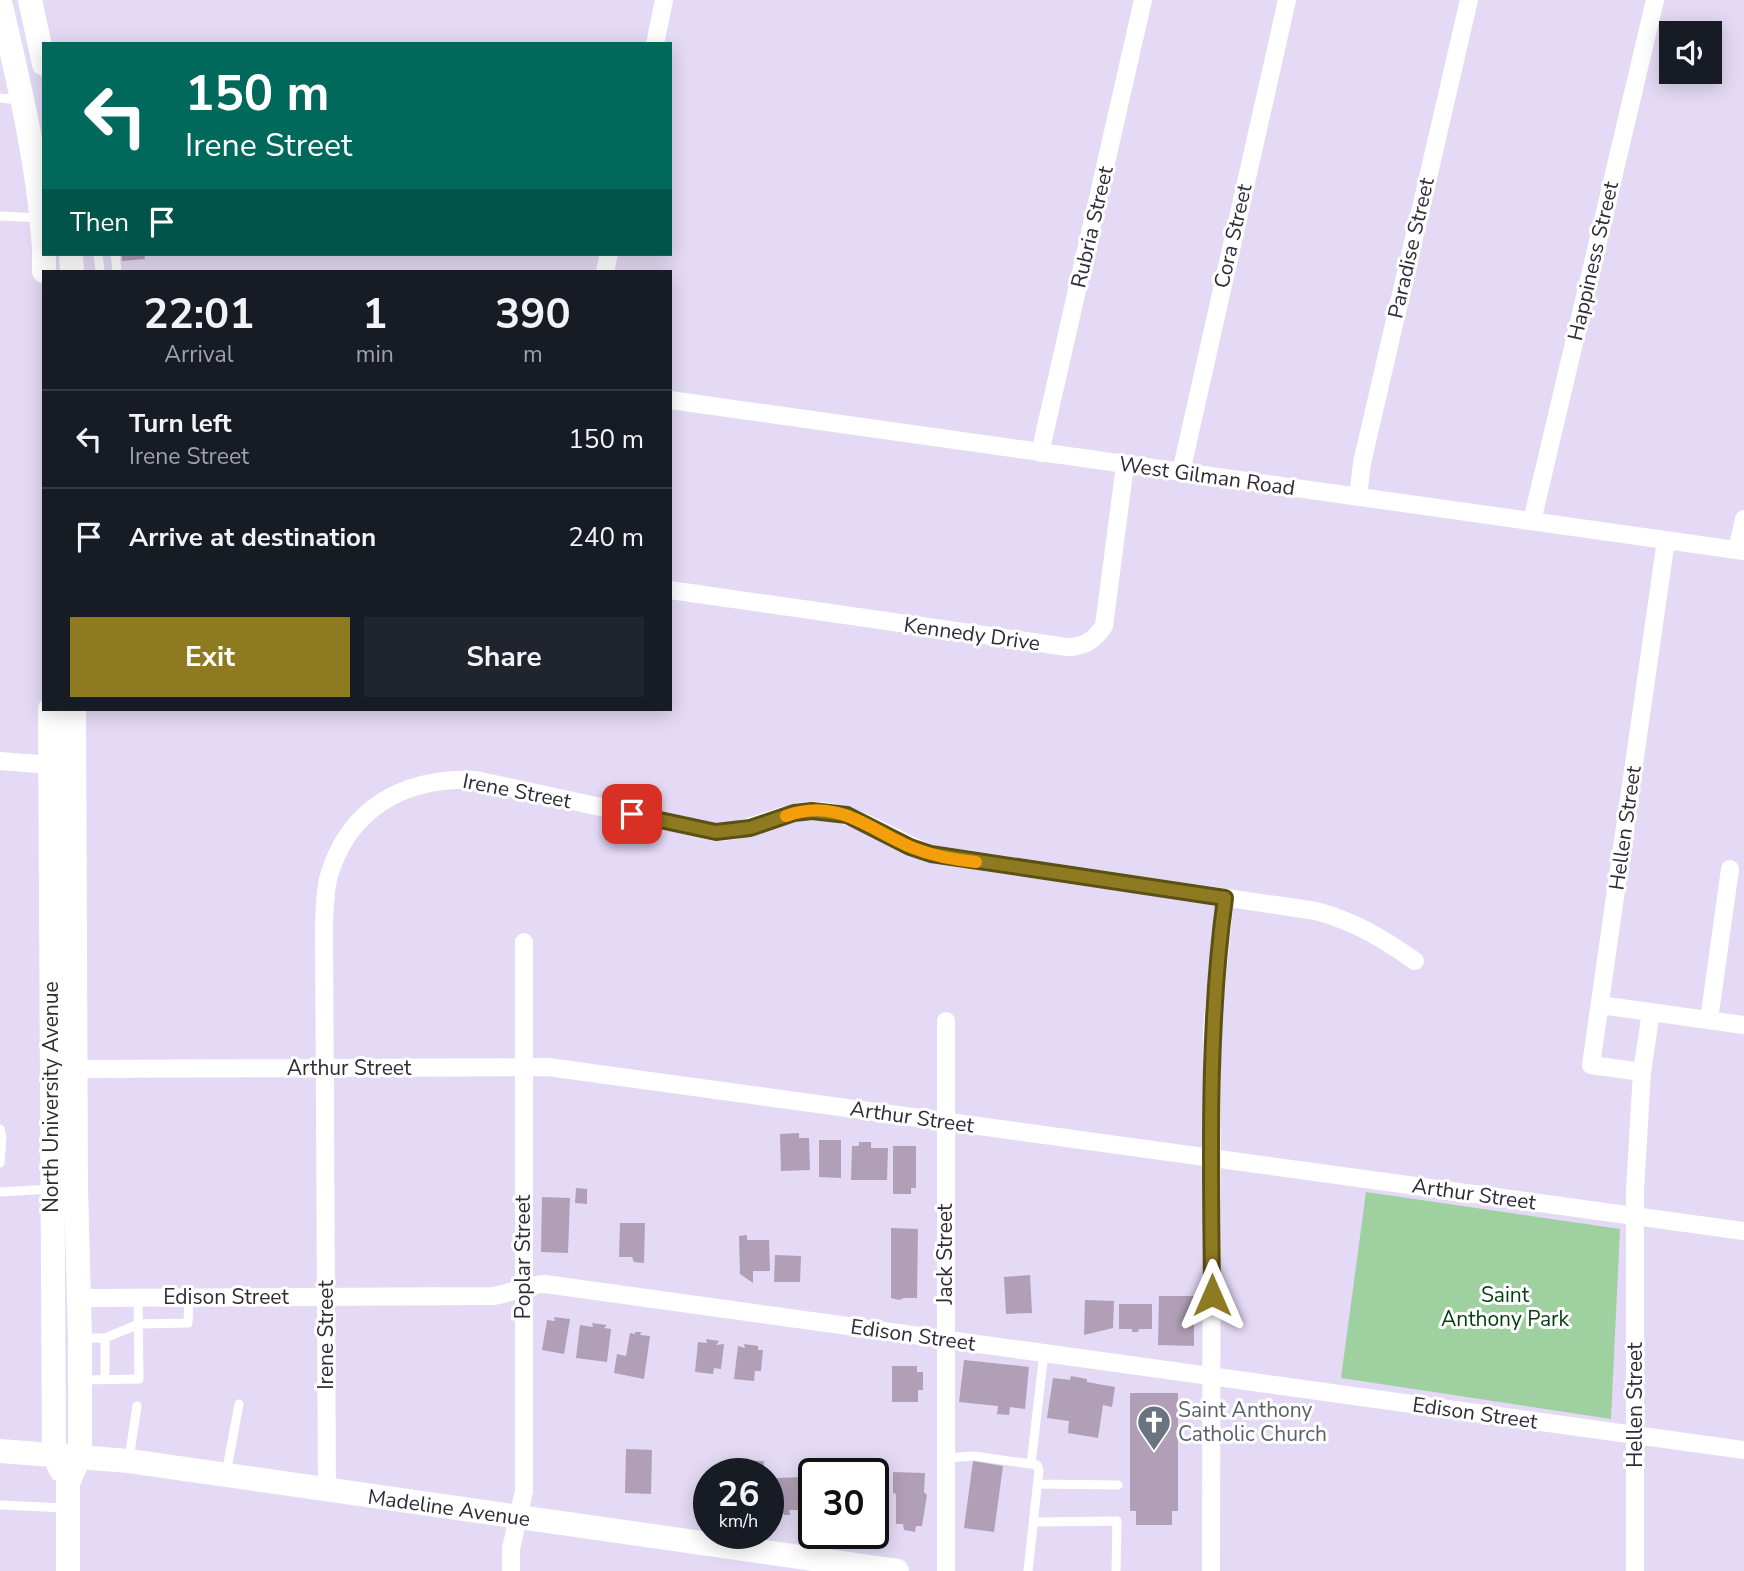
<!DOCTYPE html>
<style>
:root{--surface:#171b24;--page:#20242c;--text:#f1f3f6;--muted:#9ea1a6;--line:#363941;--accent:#8e7b21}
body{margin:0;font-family:"Nunito Sans",sans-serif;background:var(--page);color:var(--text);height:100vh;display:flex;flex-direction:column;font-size:26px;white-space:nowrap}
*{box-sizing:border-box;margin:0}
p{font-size:23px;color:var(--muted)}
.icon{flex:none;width:38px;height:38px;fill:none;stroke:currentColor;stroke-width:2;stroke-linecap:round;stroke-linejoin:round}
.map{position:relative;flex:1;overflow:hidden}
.panel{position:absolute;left:42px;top:270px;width:630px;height:441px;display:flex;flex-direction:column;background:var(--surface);border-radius:0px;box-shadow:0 4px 18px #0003}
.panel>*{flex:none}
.guide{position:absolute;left:42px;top:42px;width:630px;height:214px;border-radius:0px;box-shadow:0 4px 18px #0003;background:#00695c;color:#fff;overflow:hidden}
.controls{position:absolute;left:1659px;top:21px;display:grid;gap:14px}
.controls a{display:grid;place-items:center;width:63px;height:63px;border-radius:0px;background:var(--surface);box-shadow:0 4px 18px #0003;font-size:35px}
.speed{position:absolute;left:693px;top:1458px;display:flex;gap:14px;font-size:35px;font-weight:700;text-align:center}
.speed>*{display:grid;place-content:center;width:91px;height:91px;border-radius:50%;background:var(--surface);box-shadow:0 4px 18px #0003;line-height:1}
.speed small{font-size:18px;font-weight:400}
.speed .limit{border:4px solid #111;border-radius:10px;background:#fff;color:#111}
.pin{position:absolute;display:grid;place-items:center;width:60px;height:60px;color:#fff;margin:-30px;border-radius:14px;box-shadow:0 4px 10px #0006}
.me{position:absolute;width:77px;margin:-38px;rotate:0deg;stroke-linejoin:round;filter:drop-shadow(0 0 5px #0008)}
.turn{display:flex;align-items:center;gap:24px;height:147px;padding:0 28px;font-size:32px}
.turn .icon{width:91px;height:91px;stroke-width:2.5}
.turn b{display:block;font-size:49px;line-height:60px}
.then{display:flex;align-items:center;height:66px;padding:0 28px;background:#0003;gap:14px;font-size:26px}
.eta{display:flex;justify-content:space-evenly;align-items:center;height:119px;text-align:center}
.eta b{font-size:42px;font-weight:700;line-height:49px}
.primary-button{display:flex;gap:14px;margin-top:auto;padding:14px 28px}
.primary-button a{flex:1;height:80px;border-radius:0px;background:var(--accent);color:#fff;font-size:28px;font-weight:700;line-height:80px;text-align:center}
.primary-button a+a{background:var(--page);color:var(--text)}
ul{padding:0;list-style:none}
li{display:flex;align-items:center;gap:21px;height:98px;padding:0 28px;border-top:2px solid var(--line)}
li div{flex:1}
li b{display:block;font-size:26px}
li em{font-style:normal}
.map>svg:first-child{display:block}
</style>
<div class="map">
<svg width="1744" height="1571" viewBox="0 0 1744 1571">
<rect width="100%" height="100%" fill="#e4daf5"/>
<path fill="#9ed0a0" d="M1366 1192 1620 1229 1611 1419 1341 1378Z"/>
<path fill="#b09fb6" d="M122 254H144L145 259 122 261Z
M799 1133V1138H809L810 1170 781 1171 780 1134Z
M819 1140H841V1178L819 1177Z
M859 1142H871V1148H888L887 1180H851L852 1146H859Z
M893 1146H916V1188H911V1194H893Z
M576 1188 587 1189V1204L575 1203Z
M542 1197 570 1198 568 1253 541 1252Z
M620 1223H645L644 1263 634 1262 632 1257H619Z
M891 1228 918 1229 917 1298H904L899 1300 891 1298Z
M747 1235V1240H769L770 1271H753V1283L740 1274 739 1236Z
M775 1255 801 1256 800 1282H774Z
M1030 1275 1032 1313 1006 1314 1004 1277Z
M1159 1296H1194V1346L1158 1345Z
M1085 1300 1114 1301 1113 1328 1084 1335Z
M1119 1304H1152V1329H1139L1138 1332H1132V1329H1119Z
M554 1317 570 1319 564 1354 542 1350 547 1320 555 1321Z
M592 1323 607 1325 604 1328 611 1329 607 1362 576 1358 580 1325 593 1327Z
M635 1332H641L640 1335 650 1336 644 1379 614 1373 617 1354 626 1356 630 1333 635 1334Z
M706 1339 719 1341 716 1345 724 1344 721 1369 714 1368 713 1374 695 1372 698 1342 707 1343Z
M744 1344 758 1346V1350H763L761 1371H755L754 1381 734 1379 738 1346 745 1348Z
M964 1360 1029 1367 1025 1409 1010 1407 1009 1415 997 1414 998 1406 959 1402Z
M892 1366H917V1372H923V1390H918V1402H892Z
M1071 1376 1087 1379V1382L1115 1387 1112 1407 1103 1405 1098 1438 1068 1433 1069 1421 1047 1418 1053 1378 1070 1380Z
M1130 1393H1178V1511H1172V1525H1136V1511H1130Z
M626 1449 652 1450 651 1494 625 1493Z
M739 1460 764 1461 763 1474H738Z
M973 1461 1003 1466 994 1532 964 1528Z
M893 1472 925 1473 924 1492 927 1495 922 1526H916L915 1532 904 1530 903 1524H896V1494L893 1493Z
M807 1477V1510H789L790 1515H784L781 1509H774V1478Z"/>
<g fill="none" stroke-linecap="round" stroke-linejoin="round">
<path stroke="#fff" stroke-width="9" d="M0 98 19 100
M0 216 40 218
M98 254 100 271
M115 254 117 271
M0 1129 2 1137 0 1163
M0 1192 50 1189
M82 1338H105L139 1324 188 1323 189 1297
M82 1380 139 1379 138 1298
M105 1380V1338
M946 1458 974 1456 1031 1464
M129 1459 137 1406
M226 1474 239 1404
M1038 1484 1118 1485
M0 1505 65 1508
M1034 1522 1117 1521 1116 1571
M1028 1571 1039 1470 1037 1465 1031 1464 1044 1353"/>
<path stroke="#fff" stroke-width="18" d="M655 44 664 0
M605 271 609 254
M670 400 1744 551
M1040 453 1143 0
M1181 472 1287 0
M1358 497 1362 463 1469 0
M1532 521 1655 0
M1737 550 1744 519
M670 590 1067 647C1085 647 1094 640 1104 626L1125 465
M0 761 50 765
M1600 1005 1744 1025
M1651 1012 1642 1072 1591 1065 1666 540
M1709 1020 1730 869
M946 1021V1571
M76 1069 548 1067 1744 1231
M79 1298 493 1296C511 1294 526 1284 545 1284L1744 1450
M327 1490 324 922C325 908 325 893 328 879 348 807 405 777 476 780L716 832C745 832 767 819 794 813 846 801 886 838 931 854L1316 911C1356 922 1382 938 1415 961
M511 1571V1549L524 1491V942
M1211 1571 1212 1029 1225 898
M1635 1571V1190L1642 1072"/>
<path stroke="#fff" stroke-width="24" d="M30 0 44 64
M0 2C19 83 39 166 44 249
M44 254V271
M71 254 72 271
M50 709 54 1456 61 1470
M0 1451 129 1461 897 1571
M68 1571V1483L80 1456V1338L76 1188 74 709"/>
</g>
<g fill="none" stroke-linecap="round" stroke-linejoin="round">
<g stroke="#5c5015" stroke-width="18">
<path id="route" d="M632 814 716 832 750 828 794 813 812 811 847 815 910 847 931 854 1225 898C1207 1030 1211 1162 1212 1295"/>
</g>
<use href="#route" stroke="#8e7b21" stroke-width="12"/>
<path stroke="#f59e0b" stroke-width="12" d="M786 816C839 797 869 830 913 848 933 856 955 860 976 862"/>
</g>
<defs>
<g id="church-pin" transform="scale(1.75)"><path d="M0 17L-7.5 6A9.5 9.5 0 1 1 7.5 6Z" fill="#6b7280" stroke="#fff"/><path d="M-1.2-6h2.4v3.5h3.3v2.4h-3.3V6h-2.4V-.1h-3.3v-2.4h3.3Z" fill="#fff"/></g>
</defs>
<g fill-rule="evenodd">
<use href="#church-pin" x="1154" y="1422"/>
</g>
<g text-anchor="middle" stroke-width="6" stroke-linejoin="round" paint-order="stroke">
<g font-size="21" fill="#302c36" stroke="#fff">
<text transform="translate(1092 227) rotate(-77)" y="7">Rubria Street</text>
<text transform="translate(1233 236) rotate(-77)" y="7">Cora Street</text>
<text transform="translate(1411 248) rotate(-77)" y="7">Paradise Street</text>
<text transform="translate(1593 261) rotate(-77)" y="7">Happiness Street</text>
<text transform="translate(1207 476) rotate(8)" y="7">West Gilman Road</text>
<text transform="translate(972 634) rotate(8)" y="7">Kennedy Drive</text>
<text transform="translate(517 791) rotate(11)" y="7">Irene Street</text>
<text transform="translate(1625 828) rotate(-82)" y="7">Hellen Street</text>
<text x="349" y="1075">Arthur Street</text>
<text transform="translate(51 1097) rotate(-90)" y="7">North University Avenue</text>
<text transform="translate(912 1117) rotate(8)" y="7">Arthur Street</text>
<text transform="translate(1474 1194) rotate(8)" y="7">Arthur Street</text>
<text transform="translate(945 1254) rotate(-90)" y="7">Jack Street</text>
<text transform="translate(523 1257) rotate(-90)" y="7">Poplar Street</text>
<text x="226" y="1304">Edison Street</text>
<text transform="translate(326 1335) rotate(-90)" y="7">Irene Street</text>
<text transform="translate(913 1335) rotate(8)" y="7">Edison Street</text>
<text transform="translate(1635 1405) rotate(-90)" y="7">Hellen Street</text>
<text transform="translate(1475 1413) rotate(8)" y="7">Edison Street</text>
<text transform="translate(449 1508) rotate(8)" y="7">Madeline Avenue</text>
</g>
<g font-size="21" fill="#023e0e" stroke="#fff">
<text x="1505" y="1302">Saint<tspan x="1505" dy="24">Anthony Park</tspan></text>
</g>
<g font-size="21" fill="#5b616d" stroke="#fff" text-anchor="start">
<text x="1178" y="1417">Saint Anthony<tspan x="1178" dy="24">Catholic Church</tspan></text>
</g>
</g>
</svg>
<div class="controls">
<a><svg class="icon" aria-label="sound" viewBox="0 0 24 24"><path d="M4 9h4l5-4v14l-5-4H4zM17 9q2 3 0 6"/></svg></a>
</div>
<div class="speed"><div>26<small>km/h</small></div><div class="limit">30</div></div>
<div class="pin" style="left:632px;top:814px;background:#d93025"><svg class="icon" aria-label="arrive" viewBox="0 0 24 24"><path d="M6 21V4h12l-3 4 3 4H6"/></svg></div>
<svg class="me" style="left:1212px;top:1295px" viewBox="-20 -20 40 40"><path d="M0-17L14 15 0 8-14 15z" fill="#8e7b21" stroke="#fff" stroke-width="4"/></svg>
<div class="guide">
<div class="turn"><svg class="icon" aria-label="left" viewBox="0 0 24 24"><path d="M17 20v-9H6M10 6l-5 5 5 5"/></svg><div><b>150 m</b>Irene Street</div></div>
<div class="then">Then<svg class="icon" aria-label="arrive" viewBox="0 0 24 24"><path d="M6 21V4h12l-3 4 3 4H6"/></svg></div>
</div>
<section class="panel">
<div class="eta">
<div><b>22:01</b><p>Arrival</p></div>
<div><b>1</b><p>min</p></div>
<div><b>390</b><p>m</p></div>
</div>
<ul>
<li><svg class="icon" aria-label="left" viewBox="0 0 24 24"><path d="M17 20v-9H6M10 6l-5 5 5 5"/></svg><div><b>Turn left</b><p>Irene Street</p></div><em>150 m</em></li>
<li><svg class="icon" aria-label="arrive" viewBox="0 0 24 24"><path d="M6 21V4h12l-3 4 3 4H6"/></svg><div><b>Arrive at destination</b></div><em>240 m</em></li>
</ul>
<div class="primary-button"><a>Exit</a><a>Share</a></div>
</section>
</div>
